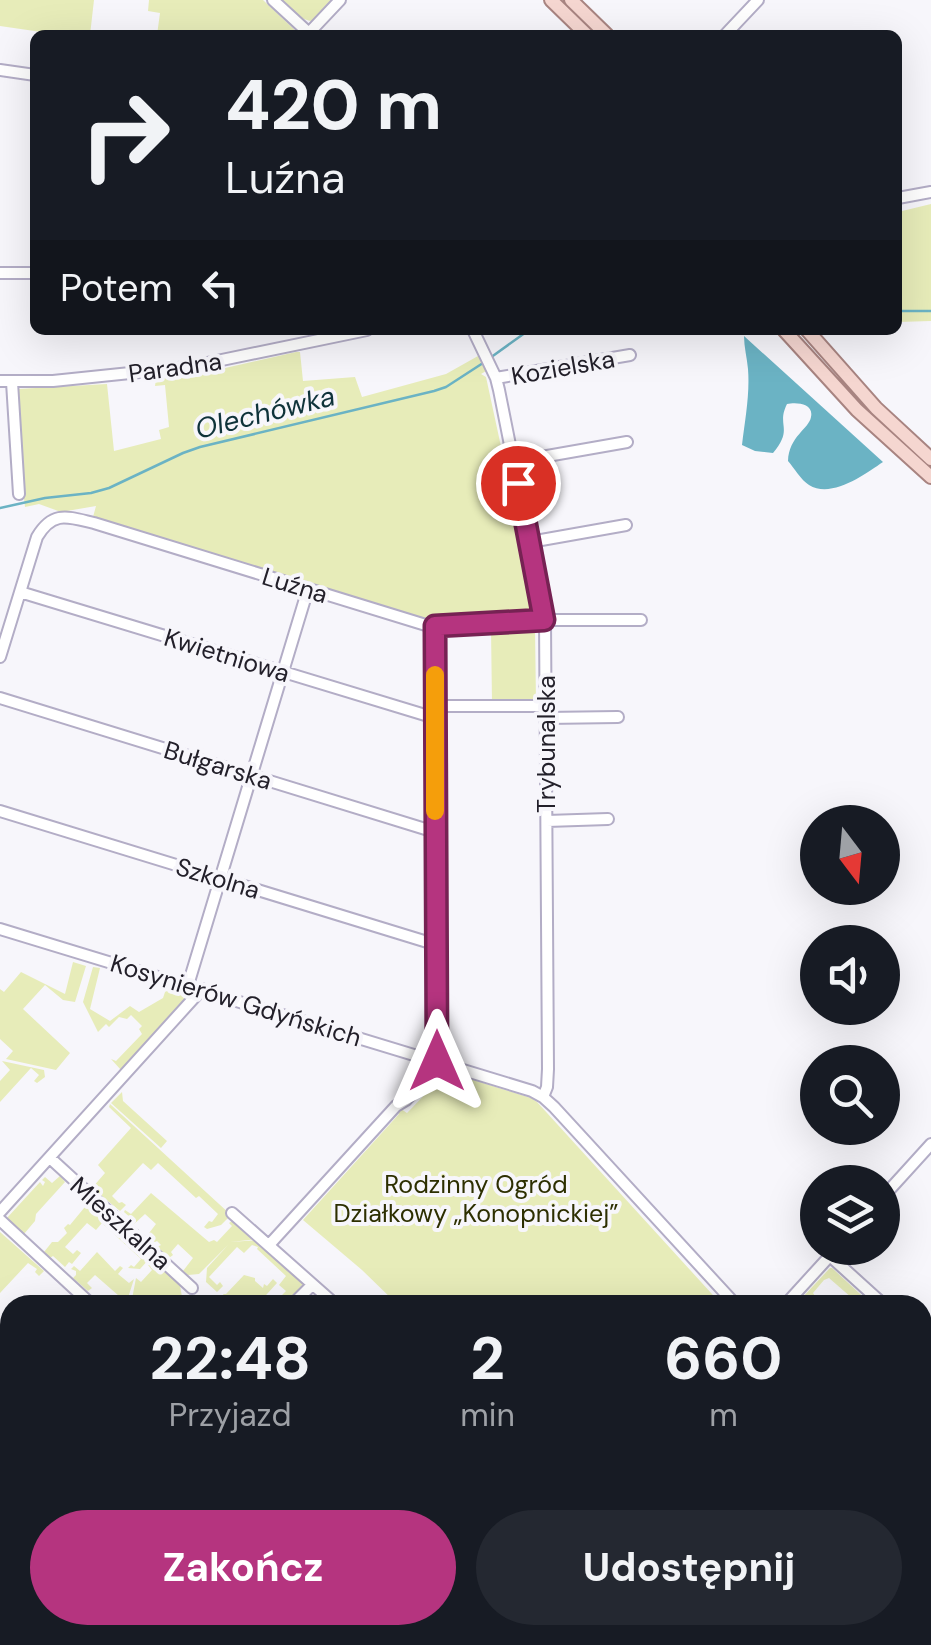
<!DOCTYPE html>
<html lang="pl">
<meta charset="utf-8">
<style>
:root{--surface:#171b24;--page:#242831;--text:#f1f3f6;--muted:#9ea1a6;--accent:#b5347f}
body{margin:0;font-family:"DM Sans",sans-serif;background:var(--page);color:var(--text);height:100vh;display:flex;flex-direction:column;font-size:38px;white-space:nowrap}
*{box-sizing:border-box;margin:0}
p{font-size:32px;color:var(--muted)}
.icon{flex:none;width:55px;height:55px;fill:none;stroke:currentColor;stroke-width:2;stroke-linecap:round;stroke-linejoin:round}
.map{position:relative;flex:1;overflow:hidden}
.side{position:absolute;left:0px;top:1295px;width:932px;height:350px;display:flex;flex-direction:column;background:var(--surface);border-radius:30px 30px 0 0;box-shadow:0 10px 40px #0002}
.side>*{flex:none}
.top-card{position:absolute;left:30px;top:30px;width:872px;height:305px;border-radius:15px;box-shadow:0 10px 40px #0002;background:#171b24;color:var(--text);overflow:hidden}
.needle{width:65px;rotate:164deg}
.controls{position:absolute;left:800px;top:805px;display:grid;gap:20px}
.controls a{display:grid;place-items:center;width:100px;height:100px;border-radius:50%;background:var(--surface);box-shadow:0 10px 40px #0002;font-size:50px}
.pin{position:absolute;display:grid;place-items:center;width:85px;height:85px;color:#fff;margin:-42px;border:5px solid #fff;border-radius:50%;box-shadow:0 2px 10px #0007}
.me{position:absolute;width:110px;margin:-55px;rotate:0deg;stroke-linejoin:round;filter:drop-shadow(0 0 8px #0008)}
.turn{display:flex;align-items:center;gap:35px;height:210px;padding:0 30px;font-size:45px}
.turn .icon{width:130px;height:130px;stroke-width:2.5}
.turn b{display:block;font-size:70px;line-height:85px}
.then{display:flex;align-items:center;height:95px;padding:0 30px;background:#0003;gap:20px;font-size:38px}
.eta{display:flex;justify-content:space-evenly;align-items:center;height:170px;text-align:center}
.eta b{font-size:60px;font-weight:700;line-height:70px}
.action{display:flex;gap:20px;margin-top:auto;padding:20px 30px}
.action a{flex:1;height:115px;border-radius:60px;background:var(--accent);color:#fff;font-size:40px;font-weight:700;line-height:115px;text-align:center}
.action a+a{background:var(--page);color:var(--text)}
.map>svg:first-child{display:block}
</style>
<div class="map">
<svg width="931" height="1645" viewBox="0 0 931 1645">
<rect width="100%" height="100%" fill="#f7f6fb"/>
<path fill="#e7ecb9" d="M0 0H94L90 35H62L0 26Z
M149 0H263L297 32 296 35H157L160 13 148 11Z
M281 0H334L315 21C301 22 291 9 281 0Z
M931 204V321L898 322V212Z
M296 352H300L303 381 355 377 362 397 446 374 478 356 486 371 481 374 486 377 538 618 435 623 93 517 96 506 61 512 39 504 25 507 21 473 18 389 107 384 114 451 161 439 159 430 169 427 165 385 155 386 156 379 212 371Z
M535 628 536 702 492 703 491 629Z
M73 962 86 966 75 1002 63 1000 45 985 23 1009 70 1053 56 1070 6 1059 13 1051 0 1039V989L4 992 21 972 65 994Z
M93 967 100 968 90 1009 110 1021 130 1006 139 1012 163 998 166 989 184 992 186 997 121 1070 111 1059 116 1061 142 1034 139 1029 142 1026 131 1015 127 1019 119 1017 109 1027 106 1024 98 1032 83 1002Z
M2 1061 44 1070 45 1077 37 1083 34 1081 39 1075 31 1068 0 1102V1081L10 1070Z
M445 1071 531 1098 537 1102 722 1305H541L532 1298 526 1305H398L362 1270 303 1220 399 1114 398 1107 407 1113 441 1078 439 1075Z
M122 1092 123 1101 167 1141 161 1148 111 1103Z
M110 1104 231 1215 221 1225 207 1229 204 1227 209 1221 212 1222 218 1214 199 1196 196 1198 158 1163 151 1170 143 1163 112 1196 119 1203 122 1202 126 1205 120 1211 92 1188 105 1173 98 1165 131 1128 109 1107Z
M60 1176 65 1182 36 1214 35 1221 24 1234 6 1219 40 1182 43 1186 45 1182 42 1180 45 1177 52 1183Z
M151 1193 209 1242 214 1240 217 1242 232 1226 229 1223 232 1221 238 1220 258 1239 230 1242 260 1240 304 1283 288 1301 281 1296 286 1291 279 1285 286 1276 257 1249 258 1247 252 1245 244 1253 237 1247 209 1277 217 1285 220 1282 223 1286 217 1292 206 1282 207 1268 228 1245 199 1274 188 1275 183 1271 193 1258 178 1244 171 1252 173 1255 169 1258 157 1247 161 1245 157 1241 155 1242 146 1237 156 1224 145 1214 133 1225 126 1220 131 1218 124 1212 125 1210 131 1214Z
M89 1202 150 1258 140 1269 128 1268 131 1265 134 1267 141 1259 102 1223 96 1230 87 1223 65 1247 73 1254 77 1250 81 1253 72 1264 69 1262 65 1267 53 1256 50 1258 44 1252 52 1242H58L67 1233 64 1228 68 1224 70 1225Z
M0 1232 44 1271 39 1276 35 1272 37 1269 28 1263 0 1293Z
M97 1252 115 1271 120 1266 123 1268 118 1274 129 1283 134 1279 127 1301 121 1295 119 1296 95 1275 87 1283 92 1288 88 1291 73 1278 76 1275V1271L71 1269 74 1266 80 1271Z
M152 1261 180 1285 182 1297 175 1305H168L171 1302 163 1295 153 1305H132L129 1302 132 1299 136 1278 141 1282 152 1270 148 1265Z
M830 1268H832L872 1305H860L829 1278 824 1280 813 1293 819 1302 816 1305H808L800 1300Z
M244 1275 255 1278V1281L263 1288 264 1284 267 1286 273 1279 277 1283 257 1305H195L202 1300 215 1304 224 1297 226 1299 223 1294H226Z
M931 1440V1645H774L781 1635H922V1448Z"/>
<path fill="#6bb3c4" d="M744 336 883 462C865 474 832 499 809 485 801 480 794 468 788 461 789 436 809 429 811 417 814 403 796 402 787 404 776 426 794 428 773 453L755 451 742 445C745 420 750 394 748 369 747 358 744 347 744 336Z"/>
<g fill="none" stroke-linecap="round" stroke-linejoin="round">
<path stroke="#6bb3c4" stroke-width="2.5" d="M898 311H931
M490 358 529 330
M0 508 45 498 91 493 109 488 183 453 200 447 434 391 446 387 483 363"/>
<g stroke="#b3adc6" stroke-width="14">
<path id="minor" d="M273 0 311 35
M307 35 340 0
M725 35 758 0
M0 70 35 75
M898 198 931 192
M0 273H35
M473 330 496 378 499 390 545 620 548 1069 547 1087 543 1097
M496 378 630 355
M0 381H53L188 367 367 330
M12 382 19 494
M513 462 627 442
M530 542 626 525
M20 592 435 718
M0 657 37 537C53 510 68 517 94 523L429 626 545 620H641
M0 698 435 832
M435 706H546
M546 718 618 717
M0 811 437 945
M547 821 608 819
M0 929 532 1091 543 1097 554 1107 736 1305
M188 985 308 589
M50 1158 192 1288
M882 1198 931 1144
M0 1212 202 989
M232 1213 336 1305
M0 1220 92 1305
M269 1245 396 1106 406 1100 437 1067 435 626
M830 1256 884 1305
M292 1305 312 1285
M785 1305 837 1248
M923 1341 931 1332
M0 1362 10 1351
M0 1485 10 1494
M0 1590 10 1598
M50 1635 61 1645
M165 1635 176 1645
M453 1635 464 1645
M15 1645 24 1635
M472 1645 481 1635
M576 1645 586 1635
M680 1645 690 1635"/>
</g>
<g stroke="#a88481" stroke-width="16">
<path id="major" d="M551 0 587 35
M571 0 607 35
M784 330 857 410 931 477
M807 330 876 408 931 459"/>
</g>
<use href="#minor" stroke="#fff" stroke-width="10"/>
<use href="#major" stroke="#f5d6d0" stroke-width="12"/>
<path stroke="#5e5c64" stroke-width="2.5" stroke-dasharray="18 18" stroke-linecap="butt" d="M922 1404 931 1395
M753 1645 759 1635"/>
</g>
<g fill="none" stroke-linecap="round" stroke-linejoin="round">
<g stroke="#762253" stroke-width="25">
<path id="route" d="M437 1061 435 626 544 620 518 483"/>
</g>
<use href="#route" stroke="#b5347f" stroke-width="18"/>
<path stroke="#f59e0b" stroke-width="18" d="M435 675V811"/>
</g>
<g text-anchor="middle" stroke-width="8" stroke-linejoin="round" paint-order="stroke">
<g font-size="25" fill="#23202a" stroke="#f7f6fb">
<text transform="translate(175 367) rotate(-8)" y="9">Paradna</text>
<text transform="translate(563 367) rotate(-10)" y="9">Kozielska</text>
<text transform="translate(295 585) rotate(17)" y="9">Luźna</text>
<text transform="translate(227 655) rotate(17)" y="9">Kwietniowa</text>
<text transform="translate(546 744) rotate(-90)" y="9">Trybunalska</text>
<text transform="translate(218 765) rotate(17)" y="9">Bułgarska</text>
<text transform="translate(218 878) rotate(17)" y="9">Szkolna</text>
<text transform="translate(236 1000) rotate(17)" y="9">Kosynierów Gdyńskich</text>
<text transform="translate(121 1223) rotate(42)" y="9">Mieszkalna</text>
</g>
<g font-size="25" fill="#2d2f01" stroke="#f7f6fb">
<text x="476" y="1193">Rodzinny Ogród<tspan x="476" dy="29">Działkowy „Konopnickiej”</tspan></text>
</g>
<g font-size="28" font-style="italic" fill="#0f333a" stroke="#f7f6fb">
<text transform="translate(265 412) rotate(-14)" y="10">Olechówka</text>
</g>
</g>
</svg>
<div class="controls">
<a><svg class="needle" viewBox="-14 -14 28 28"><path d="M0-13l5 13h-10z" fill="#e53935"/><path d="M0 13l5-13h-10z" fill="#9ea1a6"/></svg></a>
<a><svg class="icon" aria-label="sound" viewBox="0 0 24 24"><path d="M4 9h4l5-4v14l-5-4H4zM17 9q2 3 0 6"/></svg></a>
<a><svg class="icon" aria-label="search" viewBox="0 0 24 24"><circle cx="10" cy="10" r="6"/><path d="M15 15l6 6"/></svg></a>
<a><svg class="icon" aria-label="layers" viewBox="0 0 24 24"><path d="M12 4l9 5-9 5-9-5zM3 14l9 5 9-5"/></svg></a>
</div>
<div class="pin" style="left:518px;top:483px;background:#d93025"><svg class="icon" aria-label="arrive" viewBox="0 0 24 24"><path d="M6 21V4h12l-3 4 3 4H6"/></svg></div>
<svg class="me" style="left:437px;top:1061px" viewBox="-20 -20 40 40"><path d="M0-17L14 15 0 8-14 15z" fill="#b5347f" stroke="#fff" stroke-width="4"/></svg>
<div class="top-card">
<div class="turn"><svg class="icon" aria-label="right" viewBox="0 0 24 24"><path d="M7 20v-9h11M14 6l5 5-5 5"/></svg><div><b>420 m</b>Luźna</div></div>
<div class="then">Potem<svg class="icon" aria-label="left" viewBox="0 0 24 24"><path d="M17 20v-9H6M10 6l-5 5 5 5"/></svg></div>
</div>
<section class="side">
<div class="eta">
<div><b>22:48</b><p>Przyjazd</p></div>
<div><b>2</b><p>min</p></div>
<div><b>660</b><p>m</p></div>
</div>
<div class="action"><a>Zakończ</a><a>Udostępnij</a></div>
</section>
</div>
